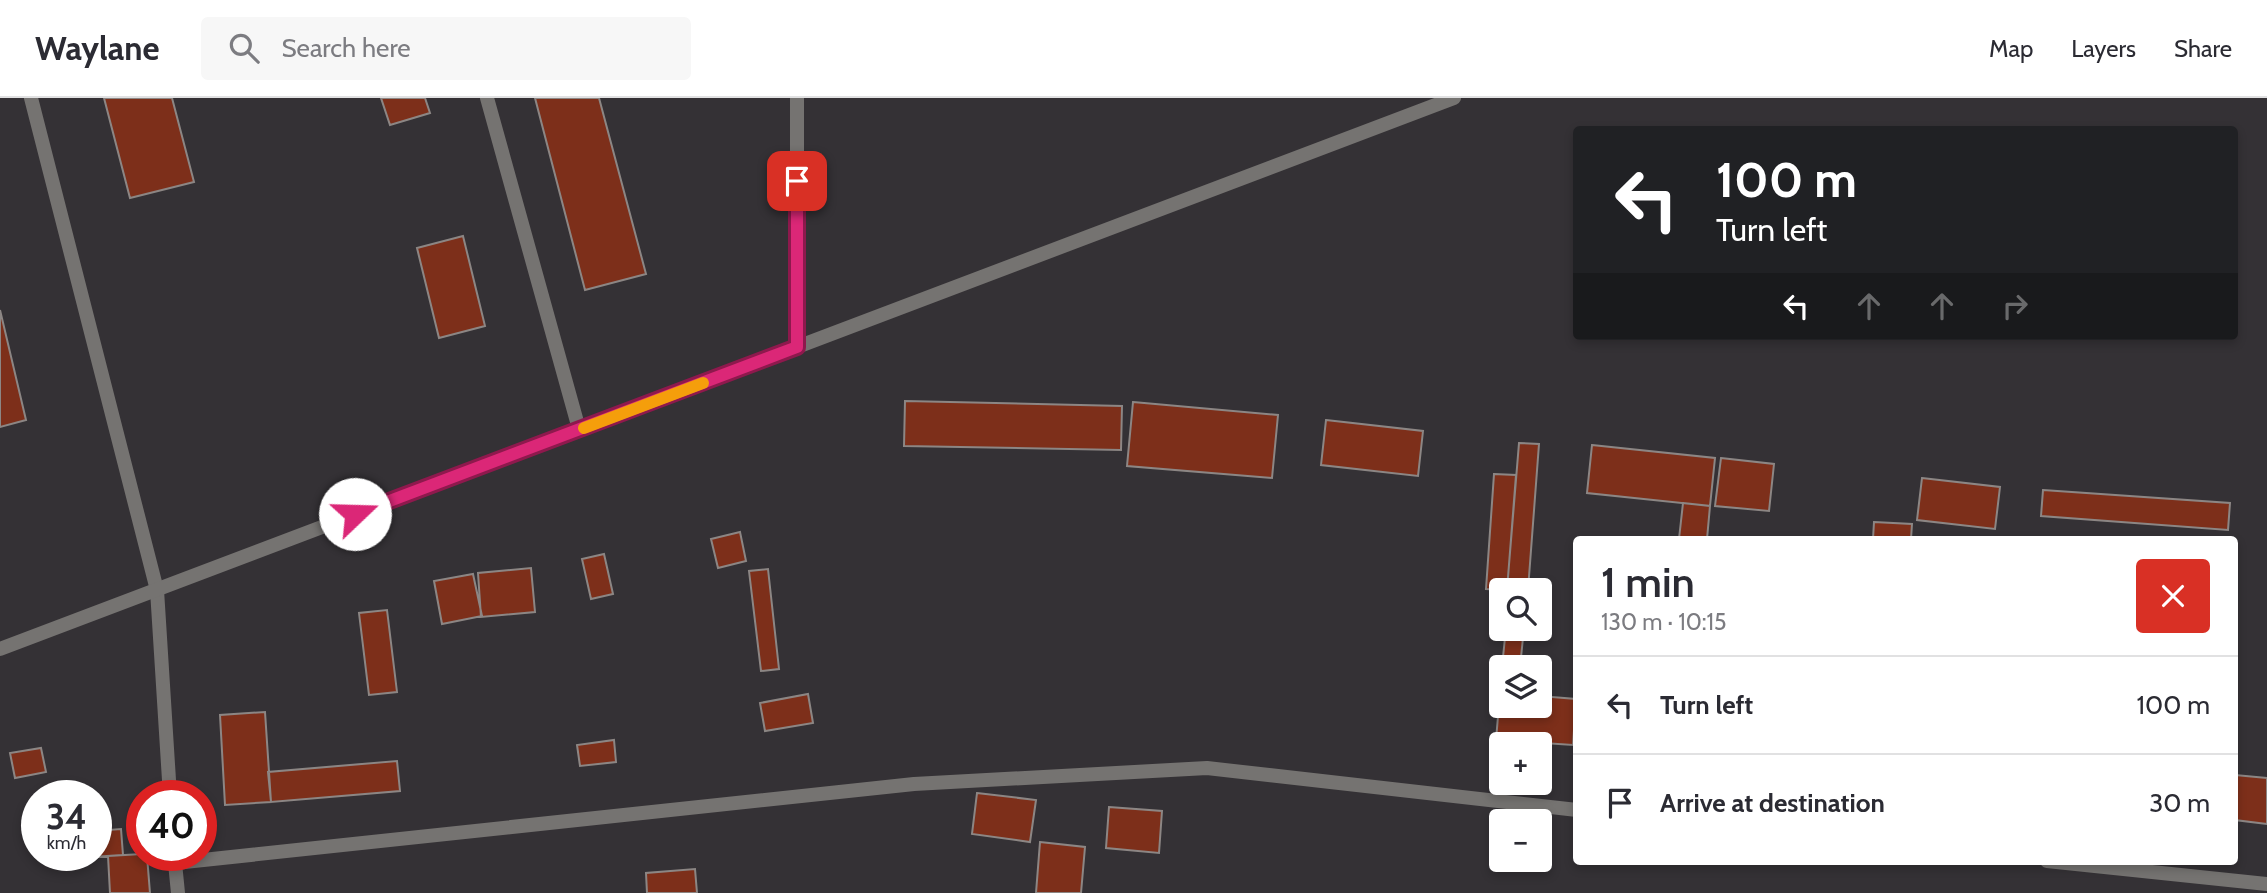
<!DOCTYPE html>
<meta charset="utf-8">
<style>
:root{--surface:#fff;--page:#f7f7f7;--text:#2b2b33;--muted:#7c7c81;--line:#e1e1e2}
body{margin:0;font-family:Cabin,sans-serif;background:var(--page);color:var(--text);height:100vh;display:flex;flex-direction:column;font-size:26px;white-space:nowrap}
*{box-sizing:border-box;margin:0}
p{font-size:23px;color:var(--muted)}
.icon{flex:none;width:38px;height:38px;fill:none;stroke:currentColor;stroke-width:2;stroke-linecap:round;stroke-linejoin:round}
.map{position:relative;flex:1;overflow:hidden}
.drawer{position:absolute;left:1573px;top:438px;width:665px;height:329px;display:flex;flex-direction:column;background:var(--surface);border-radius:7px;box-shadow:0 4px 10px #0003}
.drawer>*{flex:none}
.hud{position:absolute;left:1573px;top:28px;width:665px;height:214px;border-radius:7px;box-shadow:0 4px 10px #0003;background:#202124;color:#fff;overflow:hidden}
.tools{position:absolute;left:1489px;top:480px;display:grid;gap:14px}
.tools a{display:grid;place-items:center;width:63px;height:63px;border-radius:7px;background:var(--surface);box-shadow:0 4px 10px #0003;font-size:35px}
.speed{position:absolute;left:21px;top:682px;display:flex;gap:14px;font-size:35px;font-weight:700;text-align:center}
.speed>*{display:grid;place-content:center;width:91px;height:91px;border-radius:50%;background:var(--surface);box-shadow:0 4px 10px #0003;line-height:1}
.speed small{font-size:18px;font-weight:400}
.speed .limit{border:10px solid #d22;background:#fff;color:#111}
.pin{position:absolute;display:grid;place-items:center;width:60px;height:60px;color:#fff;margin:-30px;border-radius:14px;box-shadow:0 4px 10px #0006}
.me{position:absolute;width:77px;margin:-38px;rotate:69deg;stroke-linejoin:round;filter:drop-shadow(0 0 5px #0008)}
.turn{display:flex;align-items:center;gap:24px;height:147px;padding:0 28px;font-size:32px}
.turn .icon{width:91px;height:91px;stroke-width:2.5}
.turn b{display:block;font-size:49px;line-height:60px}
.lanes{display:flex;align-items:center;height:66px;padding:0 28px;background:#0003;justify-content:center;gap:35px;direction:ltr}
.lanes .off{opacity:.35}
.round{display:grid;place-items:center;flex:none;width:74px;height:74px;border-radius:7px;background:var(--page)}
.overview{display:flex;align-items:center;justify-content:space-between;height:119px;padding:0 28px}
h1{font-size:42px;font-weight:600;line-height:52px}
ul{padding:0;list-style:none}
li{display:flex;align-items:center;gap:21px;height:98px;padding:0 28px;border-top:2px solid var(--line)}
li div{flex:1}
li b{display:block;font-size:26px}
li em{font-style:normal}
header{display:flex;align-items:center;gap:42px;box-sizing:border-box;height:98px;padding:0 35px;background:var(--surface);border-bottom:2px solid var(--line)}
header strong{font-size:33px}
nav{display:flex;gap:38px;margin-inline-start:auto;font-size:24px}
.search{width:490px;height:63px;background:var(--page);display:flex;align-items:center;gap:18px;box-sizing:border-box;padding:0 24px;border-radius:7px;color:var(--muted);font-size:26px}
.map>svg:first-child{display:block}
</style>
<header>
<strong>Waylane</strong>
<div class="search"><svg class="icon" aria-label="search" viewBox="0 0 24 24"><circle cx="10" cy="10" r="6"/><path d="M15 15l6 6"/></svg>Search here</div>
<nav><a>Map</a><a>Layers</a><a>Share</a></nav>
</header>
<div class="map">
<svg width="2267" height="795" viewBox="0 0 2267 795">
<rect width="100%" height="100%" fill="#343135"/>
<path fill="#7d2f1a" stroke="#8c8684" stroke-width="2" d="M104 0H172L194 84 130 100Z
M381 0H425L430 15 390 27Z
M535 0H599L646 176 585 192Z
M463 138 485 228 439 240 417 150Z
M0 212 26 322 0 329Z
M905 303 1122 308 1121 352 904 348Z
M1133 304 1278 317 1272 380 1127 368Z
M1326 322 1423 333 1418 378 1321 367Z
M1519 345 1539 346 1528 492 1507 491Z
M1592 347 1715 360 1710 408 1587 395Z
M1721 360 1774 366 1769 413 1715 408Z
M1494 376 1516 377 1507 492 1486 491Z
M1922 380 2000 389 1995 431 1917 422Z
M2043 392 2230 405 2228 432 2041 418Z
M1683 405 1710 408 1707 441H1679Z
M1874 424 1912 426 1911 441H1873Z
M740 434 746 463 718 470 711 441Z
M604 456 613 496 591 501 582 461Z
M531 470 535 514 481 519 478 475Z
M768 471 779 571 761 573 749 473Z
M473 476 482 518 442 526 434 483Z
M387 512 397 594 369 597 359 515Z
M1506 530H1524L1520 569H1502Z
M1500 595 1502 607H1540V598L1576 601 1573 647 1496 642Z
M808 596 813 625 765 633 760 605Z
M265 614 271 704 225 707 220 617Z
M614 642 616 664 580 668 577 647Z
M41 650 46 674 15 680 10 655Z
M397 663 400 693 271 704 268 674Z
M2235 677 2267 680V726L2235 722Z
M977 695 1036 702 1030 744 972 736Z
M1109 709 1162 713 1159 755 1106 750Z
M121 731 123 757 42 762V758H96V733Z
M1040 744 1085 749 1081 795H1036Z
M142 756 147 758 150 795H110L108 758Z
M695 771 697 795H647L646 775Z"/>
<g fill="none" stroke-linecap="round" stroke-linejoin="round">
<path stroke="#757371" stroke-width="14" d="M31 0 157 492 170 698
M487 0 579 331
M797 0V249
M2047 763 2267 786
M178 795 175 765 914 686 1207 670 1577 712"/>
<path stroke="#757371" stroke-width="14" d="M0 551 1454 0"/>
</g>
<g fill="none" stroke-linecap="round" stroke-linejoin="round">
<g stroke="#8e194d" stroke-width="18">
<path id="route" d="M355 416 797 249V83"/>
</g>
<use href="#route" stroke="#db2777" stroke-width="12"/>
<path stroke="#f59e0b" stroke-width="12" d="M584 330 703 285"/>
</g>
</svg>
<div class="tools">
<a><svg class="icon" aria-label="search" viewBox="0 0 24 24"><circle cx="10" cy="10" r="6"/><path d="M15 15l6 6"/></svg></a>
<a><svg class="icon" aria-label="layers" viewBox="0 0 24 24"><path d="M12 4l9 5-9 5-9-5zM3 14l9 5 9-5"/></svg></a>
<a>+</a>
<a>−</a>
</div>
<div class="speed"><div>34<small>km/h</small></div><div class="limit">40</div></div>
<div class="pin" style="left:797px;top:83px;background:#d93025"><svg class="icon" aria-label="arrive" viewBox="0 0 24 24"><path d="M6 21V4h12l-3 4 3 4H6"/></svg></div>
<svg class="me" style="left:355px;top:416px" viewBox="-20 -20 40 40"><circle r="19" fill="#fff"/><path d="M0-13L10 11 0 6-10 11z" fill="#db2777"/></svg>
<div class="hud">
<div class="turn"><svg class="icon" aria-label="left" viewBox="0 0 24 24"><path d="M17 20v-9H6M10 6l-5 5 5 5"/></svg><div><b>100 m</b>Turn left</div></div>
<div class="lanes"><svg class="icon" aria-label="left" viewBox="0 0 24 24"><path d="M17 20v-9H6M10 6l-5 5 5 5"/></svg><svg class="icon off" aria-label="ahead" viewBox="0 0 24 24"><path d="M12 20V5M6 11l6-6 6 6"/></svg><svg class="icon off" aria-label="ahead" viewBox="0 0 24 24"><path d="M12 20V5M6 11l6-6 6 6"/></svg><svg class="icon off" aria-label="right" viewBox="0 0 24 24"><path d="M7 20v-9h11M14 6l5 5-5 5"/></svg></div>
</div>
<section class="drawer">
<div class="overview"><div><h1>1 min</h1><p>130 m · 10:15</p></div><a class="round" style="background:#d93025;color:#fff"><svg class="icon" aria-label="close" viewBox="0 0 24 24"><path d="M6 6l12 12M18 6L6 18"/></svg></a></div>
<ul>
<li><svg class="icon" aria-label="left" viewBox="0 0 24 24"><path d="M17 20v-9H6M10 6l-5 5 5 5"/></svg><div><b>Turn left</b></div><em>100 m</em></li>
<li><svg class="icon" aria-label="arrive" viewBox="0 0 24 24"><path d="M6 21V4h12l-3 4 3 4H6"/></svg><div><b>Arrive at destination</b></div><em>30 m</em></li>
</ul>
</section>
</div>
